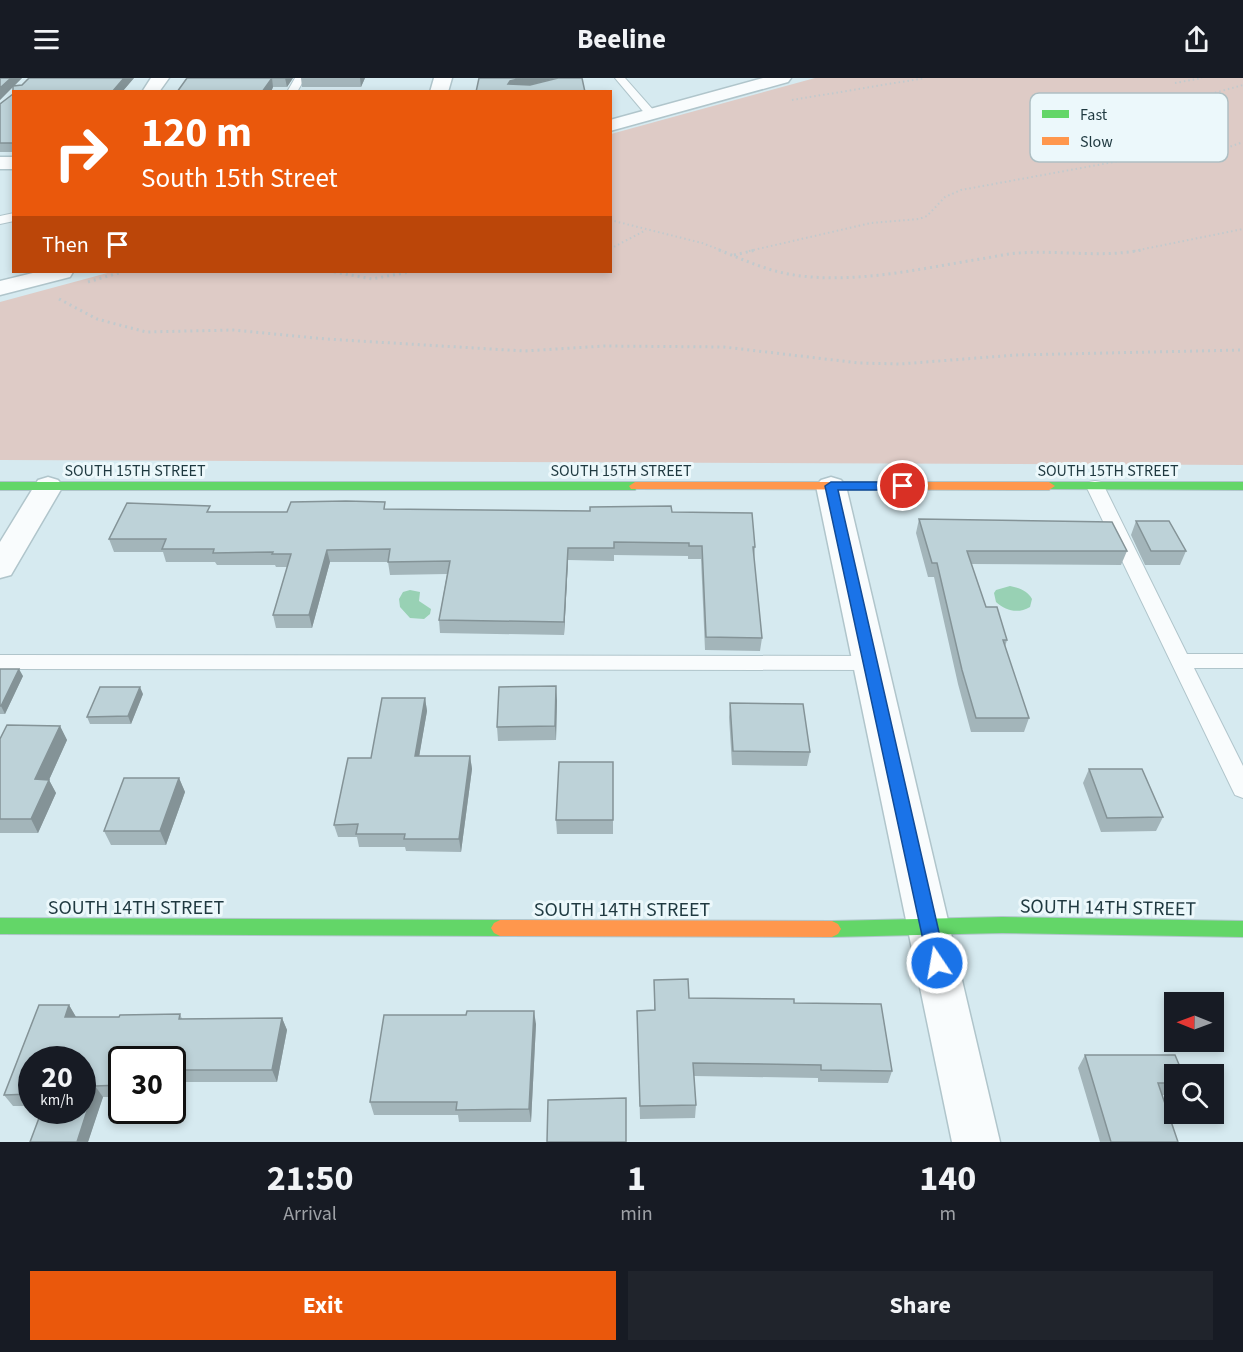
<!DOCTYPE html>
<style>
:root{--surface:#171b24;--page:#20242c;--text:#f1f3f6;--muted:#9ea1a6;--accent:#ea580c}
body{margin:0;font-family:"Source Sans 3",sans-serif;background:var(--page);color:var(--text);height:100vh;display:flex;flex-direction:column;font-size:22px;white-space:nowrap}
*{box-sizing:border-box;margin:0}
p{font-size:20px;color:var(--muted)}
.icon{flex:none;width:33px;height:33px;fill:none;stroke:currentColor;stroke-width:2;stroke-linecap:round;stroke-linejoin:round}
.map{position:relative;height:1064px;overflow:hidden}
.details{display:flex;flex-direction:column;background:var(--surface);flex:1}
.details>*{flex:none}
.banner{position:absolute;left:12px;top:12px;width:600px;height:183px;border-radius:0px;box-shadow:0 3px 9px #0003;background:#ea580c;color:#fff;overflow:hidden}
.needle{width:39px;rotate:271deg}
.controls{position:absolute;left:1164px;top:914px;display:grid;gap:12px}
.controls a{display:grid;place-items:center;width:60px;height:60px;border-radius:0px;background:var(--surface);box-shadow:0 3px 9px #0003;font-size:30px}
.speed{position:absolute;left:18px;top:968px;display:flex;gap:12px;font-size:30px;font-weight:700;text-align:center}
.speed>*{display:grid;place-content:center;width:78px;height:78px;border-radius:50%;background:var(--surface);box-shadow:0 3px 9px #0003;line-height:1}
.speed small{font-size:15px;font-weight:400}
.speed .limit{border:3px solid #111;border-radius:9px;background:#fff;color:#111}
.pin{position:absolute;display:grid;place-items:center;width:51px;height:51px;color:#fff;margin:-26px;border:3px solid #fff;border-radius:50%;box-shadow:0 2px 6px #0007}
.me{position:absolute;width:66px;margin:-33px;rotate:348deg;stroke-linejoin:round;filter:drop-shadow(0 0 4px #0008)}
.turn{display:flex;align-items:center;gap:21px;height:126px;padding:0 30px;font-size:27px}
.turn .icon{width:78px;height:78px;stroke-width:2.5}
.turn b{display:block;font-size:42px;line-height:51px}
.then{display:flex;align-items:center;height:57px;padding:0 30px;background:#0003;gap:12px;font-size:22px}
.eta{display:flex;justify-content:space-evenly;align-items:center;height:102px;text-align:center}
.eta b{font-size:36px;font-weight:700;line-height:42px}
.cta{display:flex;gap:12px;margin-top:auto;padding:12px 30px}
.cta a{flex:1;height:69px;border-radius:0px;background:var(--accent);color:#fff;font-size:24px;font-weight:700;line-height:69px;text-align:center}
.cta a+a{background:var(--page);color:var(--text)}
header{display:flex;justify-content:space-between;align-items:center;height:78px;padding:0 30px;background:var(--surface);font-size:27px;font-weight:700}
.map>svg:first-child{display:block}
</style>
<header><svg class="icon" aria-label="menu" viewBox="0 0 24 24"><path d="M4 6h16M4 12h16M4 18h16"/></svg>Beeline<svg class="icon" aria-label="share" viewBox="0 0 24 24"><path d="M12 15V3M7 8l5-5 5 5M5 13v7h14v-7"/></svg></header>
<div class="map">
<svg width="1243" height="1064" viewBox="0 0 1243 1064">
<rect width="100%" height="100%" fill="#d6eaf0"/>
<path fill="#decbc6" d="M815 0H1243V387L0 382V224L111 194H610L611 56Z"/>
<path fill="#98d1b4" d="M1010 508C1020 510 1028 513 1032 521L1030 529C1018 536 1006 533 996 524L994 515 996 512Z
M410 512 420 514 419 523 431 531 430 536 424 541 410 540 400 529 399 521 403 514Z"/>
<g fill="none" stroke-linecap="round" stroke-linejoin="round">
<g stroke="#b0c5cb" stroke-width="2">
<path id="lane" d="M295 0H305L297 14H287Z
M615 0H625L655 34V38H647Z
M14 135V143L0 146V138Z
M1095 403 1101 404 1104 408 1187 576H1243V590H1194L1243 688V720L1235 717 1232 711 1086 408 1089 404Z
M0 577 872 578 879 580 882 585 879 590 872 592 0 591Z"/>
</g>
<g stroke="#b0c5cb" stroke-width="3">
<path id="street" d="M151 0H169L159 14H142Z
M434 0H452L448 14H430Z
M763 0H791L788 4 610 53V42Z
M0 79H14V91H0Z
M37 194H73L70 199 0 217V203Z
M48 399 58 402 63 408 11 497 0 500V464L38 402Z
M831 399 841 402 846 408 1000 1064H952L816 408 821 402Z"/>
</g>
<g stroke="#b0c5cb" stroke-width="2">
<path id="fast" d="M0 404H635L641 408 635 412H0Z
M1049 404H1243V412L1045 411 1043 408 1045 405Z
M1002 839 1243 843V859L1002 855 832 859 826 856 823 851 826 846 832 843Z
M0 840 500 842 506 845 509 850 506 855 500 858 0 856Z"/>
</g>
<g stroke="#b0c5cb" stroke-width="2">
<path id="slow" d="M635 404H1049L1055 408 1049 412 631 411 629 408Z
M500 842 832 843 838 846 841 851 838 856 832 859 500 858 494 855 491 850 494 845Z"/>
</g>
<path stroke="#c1cacd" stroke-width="2" stroke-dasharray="1.5 3" stroke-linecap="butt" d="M1175 5 1202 0
M792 22 925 0
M1105 38 1160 30 1243 7
M610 142 702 165 723 173
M610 171 646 152
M749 173 871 145 919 141 927 138 945 119 961 112 1152 77 1210 76 1243 64
M1134 173 1243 151"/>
<path stroke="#c1cacd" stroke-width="3" stroke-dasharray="2 4" stroke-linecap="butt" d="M719 172C742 181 763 191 788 196 849 207 914 192 974 182 989 180 1004 176 1019 175 1060 172 1101 180 1142 172
M734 177 756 172
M334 194 372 201 409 194
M88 204 122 194
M59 221 97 241 146 254 233 252 326 261 524 273 605 268 724 269 859 285 900 286 1016 277 1243 272"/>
<use href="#lane" fill="#f9fcfd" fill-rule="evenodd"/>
<use href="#street" fill="#f9fcfd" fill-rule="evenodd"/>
<use href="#fast" fill="#63d668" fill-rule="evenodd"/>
<use href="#slow" fill="#ff974d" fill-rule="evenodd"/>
</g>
<path fill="#a3b5ba" d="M0 0H22L14 8 22 7 29 0H134L122 14H14V74H0V26L13 16V8L0 22Z
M187 0H293L287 9H273L271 14H177Z
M301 0H365L361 9H302Z
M387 431 672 434 755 469 754 482 762 560 760 573 705 572 701 481H688V478L614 477V483L568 482 564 557 440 555 439 542 447 496 390 497 388 484H330L312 550H276L273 537 287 489H276L275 487H217L215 484H166L163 474H114L109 461 211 434H287Z
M919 441 1127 473 1121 487 971 486 986 529 1007 562 1005 569 1029 640 1024 654H971L958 606 934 499H928L916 455Z
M1136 443 1186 473 1180 487H1145L1131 457Z
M0 591 23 598 5 636H0Z
M143 616 131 646H90L87 639Z
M425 620 427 633 419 678H470L472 691 461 774 406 773 405 769H359L357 759H338L334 747 371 680Z
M557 622 556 662 498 663 497 649Z
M730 625 810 674 807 688 732 687 729 639Z
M60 648 67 662 49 702 56 715 38 755H0V661Z
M613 684V756H557L556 742Z
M1089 691 1163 739 1156 753 1101 754 1083 705Z
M179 700 185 714 166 767H111L104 753Z
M654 902 689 920 794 925 892 993 888 1005 818 1004V1000L694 998 696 1027 695 1040 640 1041 637 933 654 932Z
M39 927H69L76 939H119L120 937 180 936 182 941 282 940 287 952 277 1004H172V981H122V1019H103L88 1064H30L42 1032H82V981H32V1028H13L4 1017Z
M536 946 531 1044H459L458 1037H374L370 1024Z
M1085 977 1174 996V1017H1162L1178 1064H1100L1078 990Z"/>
<path fill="#849397" d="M11 0H22L0 22V10Z
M124 0H134L122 14H112Z
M272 0 273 9 271 14H262Z
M285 0H293L287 9Z
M360 0H365L361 9Z
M522 0H557L510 12 508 6 510 3Z
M568 470V482L564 557V544Z
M327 472 330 484 312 550 309 537Z
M19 591 23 598 5 636 1 628Z
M556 608 557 622 556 662 555 648Z
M140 609 143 616 131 646 128 638Z
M425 620 427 633 417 691 415 678Z
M60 648 67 662 49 702 56 715 38 755 31 741 35 701Z
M470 678 472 691 461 774 459 761Z
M179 700 185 714 166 767 160 753Z
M69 927 76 939H65Z
M534 933 536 946 531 1044 529 1031Z
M282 940 287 952 277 1004 272 992Z
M95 1008 103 1019 88 1064H77Z"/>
<path fill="#bdd2d8" stroke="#849397" stroke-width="1.5" d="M0 0H11L0 10Z
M29 0H124L112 14H14V65H0V26L13 16V8L22 7Z
M187 0H285H272L262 14H177Z
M479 0H522L510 3 508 6 530 7 558 0H582L585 14H476Z
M346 423 385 424 384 431 590 433V429L671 428 672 434 752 435 755 469H753L762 560 706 559 702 468H689V465L614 464V470H568L564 544 439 542 450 483 388 484 390 471 327 472 309 537H273L291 476H272L273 474 213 475 214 471H162L166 461H109L127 425 210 428 207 434H287L291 424Z
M919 441 1112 444 1127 473H967L986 529H997L1007 562H1003L1029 640H976L962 592 937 485H932Z
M1136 443H1169L1186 473H1151Z
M0 591H19L1 628H0Z
M556 608 555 648 497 649 499 609Z
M100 609H140L128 638 87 639Z
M382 620H425L415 678H470L459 761H404L405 756H356L358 746 334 747 348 680H371Z
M730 625 803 626 810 674 733 673Z
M7 647 60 648 35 701 49 702 31 741H0V661Z
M559 684H613V742H556Z
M1089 691H1142L1163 739 1107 740Z
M124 700H179L160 753H104Z
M688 901 689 920 794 921V925L881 926 892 993 821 992V987L693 985 696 1027 640 1028 637 933 655 932 654 902Z
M39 927H69L65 939H119L120 937 180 936 179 941 282 940 272 992H172V981H122V1007L95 1008 77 1064H30L42 1032H82V981H32V1016L4 1017Z
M467 933H534L529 1031 456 1032 457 1024H370L384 937H466Z
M1085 977H1175L1183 996H1174V1005H1158L1178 1064H1111Z
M626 1020V1064H547L548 1022Z"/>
<path fill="#1a73e8" stroke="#114b97" stroke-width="1.5" d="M831 404H903L909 408 903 412H838L946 885 943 891 937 894 931 891 928 885 825 408Z"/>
<g text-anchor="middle" stroke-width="6" stroke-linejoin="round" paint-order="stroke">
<g font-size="16" fill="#1f3940" stroke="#ecf8fb">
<text x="135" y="398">SOUTH 15TH STREET</text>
<text x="621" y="398">SOUTH 15TH STREET</text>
<text x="1108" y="398">SOUTH 15TH STREET</text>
</g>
<g font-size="20" fill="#1f3940" stroke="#ecf8fb">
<text x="136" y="836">SOUTH 14TH STREET</text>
<text transform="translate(1108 829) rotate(1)" y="7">SOUTH 14TH STREET</text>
<text x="622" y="838">SOUTH 14TH STREET</text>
</g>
</g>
<rect x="1030" y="15" width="198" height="69" rx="9" fill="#ecf8fb" stroke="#aebfc3" stroke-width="1.5"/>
<rect x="1042" y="32" width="27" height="8" fill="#63d668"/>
<rect x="1042" y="59" width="27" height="8" fill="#ff974d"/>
<g font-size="16" fill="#1f3940">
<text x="1080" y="42">Fast</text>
<text x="1080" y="69">Slow</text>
</g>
</svg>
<div class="controls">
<a><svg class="needle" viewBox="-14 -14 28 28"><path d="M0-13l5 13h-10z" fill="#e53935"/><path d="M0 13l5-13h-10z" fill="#9ea1a6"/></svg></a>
<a><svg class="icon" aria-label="search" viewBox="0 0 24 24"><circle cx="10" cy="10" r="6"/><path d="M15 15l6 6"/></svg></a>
</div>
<div class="speed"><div>20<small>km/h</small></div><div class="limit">30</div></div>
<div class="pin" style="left:903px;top:408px;background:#d93025"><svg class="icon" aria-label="arrive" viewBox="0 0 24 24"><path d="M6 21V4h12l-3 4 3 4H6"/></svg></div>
<svg class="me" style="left:937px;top:885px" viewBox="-20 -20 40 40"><circle r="17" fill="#1a73e8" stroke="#fff" stroke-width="3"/><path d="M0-11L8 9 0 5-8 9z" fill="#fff"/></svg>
<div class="banner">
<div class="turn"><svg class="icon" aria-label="right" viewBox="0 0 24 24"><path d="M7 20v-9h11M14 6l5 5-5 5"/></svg><div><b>120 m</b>South 15th Street</div></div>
<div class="then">Then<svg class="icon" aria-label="arrive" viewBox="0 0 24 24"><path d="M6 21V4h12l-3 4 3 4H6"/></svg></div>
</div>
</div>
<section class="details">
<div class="eta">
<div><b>21:50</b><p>Arrival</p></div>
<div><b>1</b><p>min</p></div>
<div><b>140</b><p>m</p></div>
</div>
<div class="cta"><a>Exit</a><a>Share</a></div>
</section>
